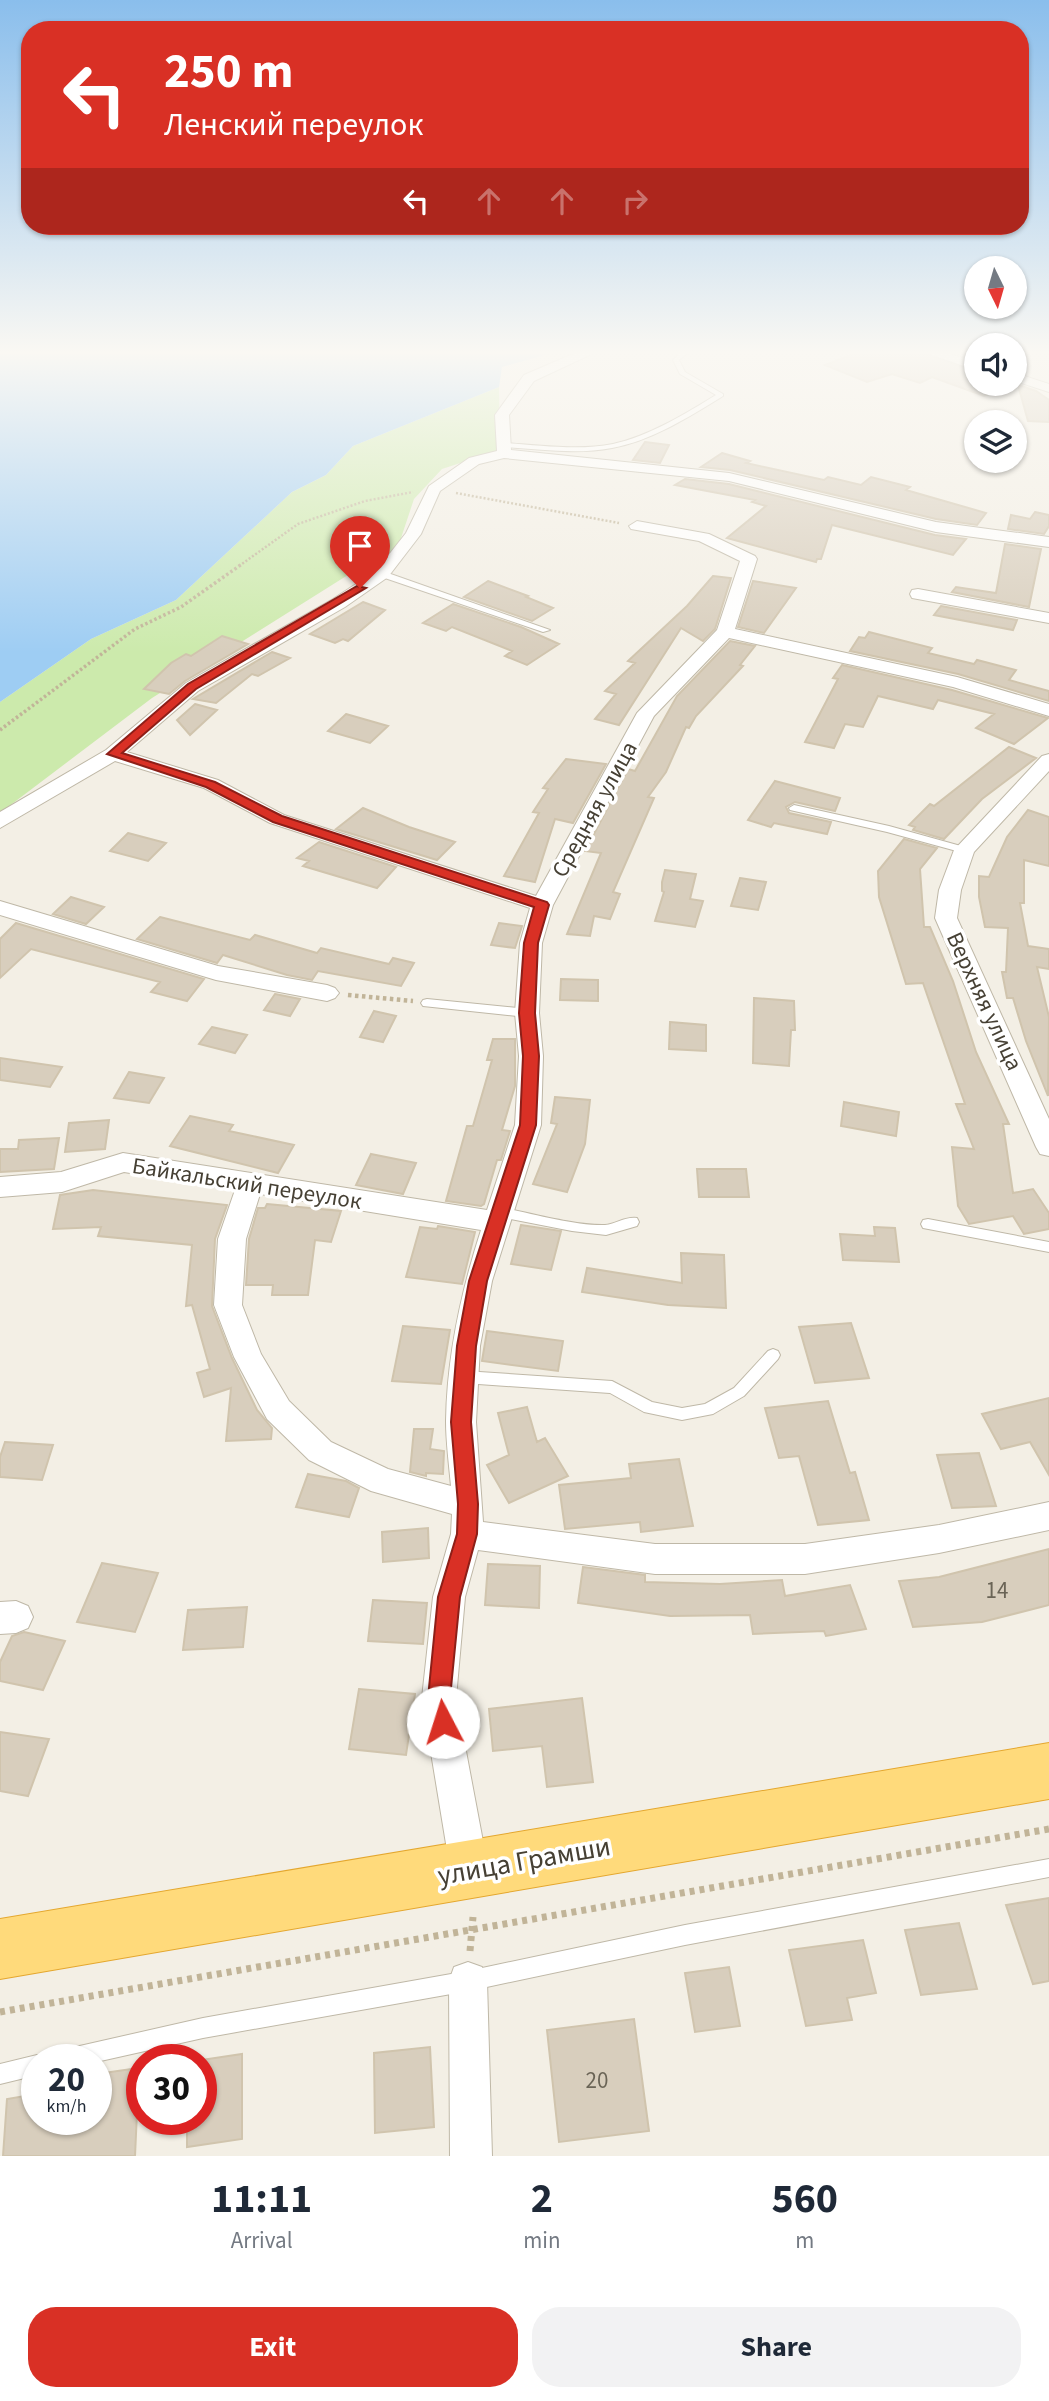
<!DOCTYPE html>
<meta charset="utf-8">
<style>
:root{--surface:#fff;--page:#f2f2f3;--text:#1f2937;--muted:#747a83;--accent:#d93025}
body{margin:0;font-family:"Source Sans 3",sans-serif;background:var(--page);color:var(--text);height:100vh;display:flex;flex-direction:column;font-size:26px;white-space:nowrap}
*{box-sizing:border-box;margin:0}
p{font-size:23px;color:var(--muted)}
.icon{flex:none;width:38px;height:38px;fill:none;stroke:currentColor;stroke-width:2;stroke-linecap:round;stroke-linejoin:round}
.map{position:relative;height:2156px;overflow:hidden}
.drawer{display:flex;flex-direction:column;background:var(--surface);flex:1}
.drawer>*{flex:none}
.guide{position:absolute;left:21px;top:21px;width:1008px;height:214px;border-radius:28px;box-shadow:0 2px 5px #0004;background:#d93025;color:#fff;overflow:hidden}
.needle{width:46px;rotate:175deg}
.fabs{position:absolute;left:964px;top:256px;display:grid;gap:14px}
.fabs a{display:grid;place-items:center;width:63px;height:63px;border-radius:50%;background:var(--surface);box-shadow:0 2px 5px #0004;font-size:35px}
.speed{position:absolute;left:21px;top:2044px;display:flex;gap:14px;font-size:35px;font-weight:700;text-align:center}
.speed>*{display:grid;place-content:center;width:91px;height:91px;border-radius:50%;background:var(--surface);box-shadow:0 2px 5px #0004;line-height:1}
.speed small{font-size:18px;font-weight:400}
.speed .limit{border:10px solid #d22;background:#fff;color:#111}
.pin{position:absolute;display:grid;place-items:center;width:60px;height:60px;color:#fff;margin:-72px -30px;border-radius:50% 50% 50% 0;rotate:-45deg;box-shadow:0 0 7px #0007}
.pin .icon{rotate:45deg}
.me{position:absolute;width:77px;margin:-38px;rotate:355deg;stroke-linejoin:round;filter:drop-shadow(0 0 5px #0008)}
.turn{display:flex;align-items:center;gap:24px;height:147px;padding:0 28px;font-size:32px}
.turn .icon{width:91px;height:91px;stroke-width:2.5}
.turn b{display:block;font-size:49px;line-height:60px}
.lanes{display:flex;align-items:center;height:66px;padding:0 28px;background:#0003;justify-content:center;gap:35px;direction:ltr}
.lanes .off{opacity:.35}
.eta{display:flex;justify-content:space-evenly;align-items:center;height:119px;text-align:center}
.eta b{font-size:42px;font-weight:700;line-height:49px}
.action{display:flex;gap:14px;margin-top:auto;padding:14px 28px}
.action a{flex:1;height:80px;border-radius:28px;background:var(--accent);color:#fff;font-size:28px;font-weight:700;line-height:80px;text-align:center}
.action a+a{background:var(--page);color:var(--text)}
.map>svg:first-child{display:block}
</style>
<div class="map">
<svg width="1049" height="2156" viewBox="0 0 1049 2156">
<rect width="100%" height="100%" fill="#f3efe5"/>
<path fill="#cceaac" d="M499 387 500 450 442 469 414 499 396 553 367 563 152 698 0 813V702L91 639 176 600 292 492 326 475 353 446Z"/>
<path fill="#9ecdf3" d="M0 351H555L556 352 502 367 499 387 353 446 326 475 292 492 176 600 91 639 0 702Z"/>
<path fill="#d8cebd" stroke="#d0c4ad" stroke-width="2" d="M861 351H918L976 372V383L1016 385 984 396 932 377 920 383 892 374 867 382 825 365Z
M1018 385 1036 391 1049 400V422L1028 421Z
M645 442 669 445 660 463 633 460Z
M722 453 750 461 746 463 824 480 828 477 861 485 871 477 910 487 906 490 986 513 977 525 936 519 730 470 701 467Z
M685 479 729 484 935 535 966 539 953 555 832 525 821 559H817L816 562 727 538 766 506 752 502 755 500 675 485Z
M1035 512 1049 515V526L1044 534 1008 529 1011 515 1030 519Z
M1005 544 1041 549 1029 607 952 592 956 587 996 593Z
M713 576 731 578 715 629 703 641 681 628 619 725 595 719 616 694 605 691 635 663 628 661 687 606Z
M488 581 528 596 526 597 553 608 532 621 464 597Z
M753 581 796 588 764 633 738 627Z
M363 602 385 610 348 641 343 639 335 643 310 634Z
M453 604 521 627 559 644 527 665 505 656 512 651 452 627 446 631 423 623Z
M941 606 1017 620 1013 630 934 615Z
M869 632 932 648 928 653 974 664 977 660 1016 670 1009 680 1049 691V701L958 674 850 651 859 637 865 638Z
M222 636 248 644 185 681 169 694 144 689 171 663 186 654 191 656Z
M730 641 755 646 740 665 743 666 696 716 689 728 686 727 666 772 648 797 654 798 613 892 620 894 610 919 594 916 590 936 567 934 601 853 585 851 628 769 635 771 677 696Z
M272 652 290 658 258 676 252 674 216 703 193 699Z
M842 665 952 690 1048 718 1014 744 976 728 994 714 938 700 933 709 878 696 863 727 845 724 834 748 805 742 838 679 833 678Z
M195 704 217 710 190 735 177 720Z
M346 714 388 726 370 743 328 731Z
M1009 747 1036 758 982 799 944 839 913 830 915 827 909 825 930 804 934 806Z
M566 759 606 764 573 823 555 819 535 882 504 876 539 813 533 812 548 789 543 788Z
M775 781 840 798 835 811 795 802 786 807 789 813 831 822 827 834 774 823 771 827 748 820Z
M363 808 409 827 455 842 437 860 336 829Z
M1028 810 1049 817V866L1024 860V903H1020L1028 946 1049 949V969L1037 967 1049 1017 1048 1096 1026 1041 1013 998H1007L1002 972H1006L1008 928 985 927 979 897V876L989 877 1007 837Z
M128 833 166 843 148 861 110 851Z
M904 839 937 848 920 869 924 927H930L953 981 976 1052 1009 1124H1003L1013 1193 1033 1189 1049 1213V1229L1024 1234 1013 1216 969 1224 958 1206 952 1147 974 1149 956 1104H965L923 983 906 984 879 897 878 871Z
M319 842 396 867 377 888 303 866 309 861 297 858Z
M665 870 696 874 690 899 703 901 695 927 655 921 664 892 662 891V882Z
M740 878 766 882 758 910 731 906Z
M71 897 104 907 86 924 53 914Z
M160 917 250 940 255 935 317 953 321 948 389 964 393 958 414 963 401 986 318 971 312 980 287 975 223 955 217 963 137 939Z
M16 923 204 979 187 1001 151 992 160 982 31 949 0 978V939Z
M499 923 522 926 515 948 491 945Z
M561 979 598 980V1001L560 1000Z
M275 994 300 999 290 1016 264 1010Z
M754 998 794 1001 795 1030H791L789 1066 753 1063Z
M374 1011 396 1016 383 1042 360 1037Z
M670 1022 706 1025V1051L669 1049Z
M212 1027 247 1035 235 1053 199 1044Z
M493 1039H515V1086L502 1130 510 1131 501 1160H497L484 1204 481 1206 446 1201 467 1126H473L492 1060H487Z
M0 1058 62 1067 50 1087 0 1080Z
M129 1072 164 1078 149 1103 114 1098Z
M555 1097 590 1100 585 1144 567 1192 533 1184 557 1124 551 1123Z
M844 1102 899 1112 896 1136 841 1126Z
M190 1116 233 1125 229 1131 294 1145 278 1173 170 1146Z
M109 1120 105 1149 65 1152 69 1123Z
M59 1138 54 1169 0 1172V1149H18L19 1140Z
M371 1154 416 1163 403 1194 356 1185Z
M697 1169H746L749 1197H699Z
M93 1190 227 1205 215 1239 212 1306 232 1358 257 1410 272 1428 271 1439 226 1441 231 1388 204 1397 197 1373 210 1369 192 1305 186 1306 192 1245 98 1236 101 1227 53 1229 60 1195Z
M267 1204 341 1211 331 1242 315 1240 308 1295H272L273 1285H246L249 1239 258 1208H265Z
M521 1225 561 1231 551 1270 511 1264Z
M438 1226 475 1232 462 1284 406 1277 420 1227 437 1229Z
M874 1227 895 1228 899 1262 843 1260 840 1234 875 1236Z
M681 1253 724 1255 726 1308 668 1305 582 1292 587 1268 682 1283Z
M851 1323 869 1378 815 1383 799 1327Z
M403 1326 450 1330 441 1384 392 1381Z
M487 1331 563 1341 558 1371 482 1361Z
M1049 1398V1475L1030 1442 1001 1449 982 1414Z
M828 1401 850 1473 855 1472 869 1520 818 1525 799 1456 779 1458 765 1408Z
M527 1407 537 1442 545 1438 568 1476 509 1503 487 1465 509 1455 498 1413Z
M414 1429H433L430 1449 444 1451 443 1474 426 1473V1476L410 1472Z
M5 1442 53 1445 42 1480 0 1477V1457Z
M979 1453 996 1506 952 1508 937 1455Z
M679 1459 693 1526 641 1532 640 1522 565 1529 559 1485 631 1478 629 1464Z
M308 1474 346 1481 359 1488 349 1517 296 1507Z
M428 1528 429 1558 383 1562 382 1532Z
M1049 1549V1605L982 1622 913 1627 899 1581 939 1577Z
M102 1563 158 1573 135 1632 77 1622Z
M488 1564 540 1566 539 1608 485 1605Z
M583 1567 645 1575V1582L720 1584 782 1580 785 1596 850 1585 866 1629 826 1636 824 1631 753 1634 750 1615 670 1616 578 1603Z
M373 1600 427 1603 423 1644 368 1641Z
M247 1607 243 1647 183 1650 188 1610Z
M24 1632 65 1641 43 1690 0 1681V1662L12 1636Z
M359 1689 415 1694 406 1755 349 1749Z
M582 1698 593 1782 547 1787 542 1746 493 1751 489 1709Z
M0 1732 49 1739 28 1796 0 1791Z
M1049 1898V1981L1033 1984 1006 1905Z
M959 1923 977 1989 921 1995 905 1930Z
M863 1940 876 1993 847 1998 852 2020 806 2026 789 1950Z
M729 1967 740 2026 695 2032 685 1973Z
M634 2019 649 2131 559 2142 547 2030Z
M430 2047 434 2127 375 2133 374 2053Z
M242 2054V2139L187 2147V2119H201V2060Z
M139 2068 135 2156H3L7 2099 37 2094V2119H96V2074Z"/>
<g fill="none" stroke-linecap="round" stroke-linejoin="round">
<g stroke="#bfb8a7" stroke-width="2">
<path id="service" d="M682 351H689L679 360 685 372 723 394V396C689 417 651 441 612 448 576 455 539 449 504 447L500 445 504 443C539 445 578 451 613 444 649 436 685 414 716 395L680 374 673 360Z
M379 572H385L550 630 543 632 379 576Z
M794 805 889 826 968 848 969 850 964 853 887 832 790 810 789 808Z
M427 999 527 1009 533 1013 527 1017 423 1006 421 1003 423 1000Z
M500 1207C530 1213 576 1226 605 1225 616 1224 626 1216 637 1218L639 1222 637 1226 606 1235 572 1231 495 1216 493 1212 495 1208Z
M928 1219 1049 1242V1252L923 1228 921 1224 923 1220Z
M773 1349 778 1351 780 1355 778 1359 744 1396 713 1414 682 1420 644 1412 610 1393 464 1383 459 1381 457 1377 459 1373 464 1371 612 1381 652 1402 682 1408 705 1404 734 1388 768 1351Z
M1049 1859V1877L685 1945 468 1991 203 2038 96 2062V2060H52L55 2053 62 2050 203 2018 468 1971 685 1925Z
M37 2055 45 2060H37V2075L0 2084V2064Z"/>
</g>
<g stroke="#bfb8a7" stroke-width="2">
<path id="minor" d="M580 351H598L534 381 509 415 511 450 729 473 936 522 1049 537V547L936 532 729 481 504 458 479 464 440 491 421 534 388 577 345 607 198 691 127 752 218 780 284 815 536 896 637 713 717 630 740 561 699 541 631 529 629 526 637 521 709 534 755 556 757 559 735 629 957 677 1049 704V716L953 687 729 638 654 716 553 905 542 943 539 1013 543 1056 541 1125 492 1281 480 1346 476 1422 483 1522 655 1544H805L939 1525 1049 1502V1530L939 1553 805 1574H655L478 1550 465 1597 456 1698 488 1868 482 1881 469 1887 456 1881 450 1868 422 1698 433 1597 451 1534 452 1514 371 1491 309 1460 267 1419 234 1357 214 1305 218 1239 235 1190 124 1172 62 1192 0 1197V1177L61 1172 123 1153 487 1210 515 1125 519 1056 515 1013 520 943 530 908 270 823 204 788 115 761 0 828V812L106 750 186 683 333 599 376 571 406 533 429 486 469 458 497 451 495 415 524 375ZM260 1194 481 1230C461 1292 447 1355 446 1421 446 1442 449 1464 451 1486L388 1469 331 1442 289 1401 261 1354 242 1305 246 1239Z
M920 351H941L976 362V370Z
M1015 373 1049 384V392L1015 381Z
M918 589 1049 613V623L912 598 910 594 912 590Z
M1049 754V771L974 852 961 890 957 918 1049 1119V1156L1040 1154 1036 1147 935 918 939 890 954 850 1042 756Z
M0 901 218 966 327 985 335 988 339 993 335 998 327 1001 216 980 0 915Z
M16 1601 28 1606 33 1617 28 1628 16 1633 0 1634V1602Z
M468 1962 482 1967 487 1981 492 2156H450L449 1981 454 1967Z"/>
</g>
<g stroke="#e4a72f" stroke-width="2">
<path id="trunk" d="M1049 1743V1799L0 1979V1919Z"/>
</g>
<path stroke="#c1b498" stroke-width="2.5" stroke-dasharray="2 2" stroke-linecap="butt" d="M456 493 619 523
M239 566 298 524 365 501 413 492"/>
<path stroke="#c1b498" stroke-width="3.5" stroke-dasharray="2.5 2.5" stroke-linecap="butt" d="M0 730 135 629 181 607 242 564"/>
<path stroke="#c1b498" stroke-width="4.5" stroke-dasharray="3.5 3.5" stroke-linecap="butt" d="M348 995 413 1001"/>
<path stroke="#c1b498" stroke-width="7" stroke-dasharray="5 5" stroke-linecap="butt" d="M470 1951 473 1917
M0 2012 1049 1829"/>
<use href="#service" fill="#fff" fill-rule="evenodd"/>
<use href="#minor" fill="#fff" fill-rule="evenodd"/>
<use href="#trunk" fill="#ffda7b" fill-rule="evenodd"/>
</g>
<linearGradient id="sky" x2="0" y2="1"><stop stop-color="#8abeec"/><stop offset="0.54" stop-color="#faf8f3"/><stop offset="1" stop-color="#faf8f3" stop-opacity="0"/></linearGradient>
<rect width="1049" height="653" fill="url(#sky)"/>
<path fill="#d93025" stroke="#8d1f18" stroke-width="2" d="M357 586 366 588 196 689 122 753 215 782 282 816 547 902 549 905 538 943 535 1013 539 1056 536 1125 487 1281 476 1346 471 1422 478 1504 477 1534 460 1597 450 1698 455 1722 451 1730 443 1734 435 1730 428 1698 438 1597 457 1534 458 1504 451 1422 457 1346 469 1281 520 1125 523 1056 519 1013 524 943 534 907 273 822 206 787 107 754 188 684Z"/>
<g text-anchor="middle" stroke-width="7" stroke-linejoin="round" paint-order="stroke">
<g font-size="23" fill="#464034" stroke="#fff">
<text transform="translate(594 809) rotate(-61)" y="8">Средняя улица</text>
<text transform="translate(985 1001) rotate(65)" y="8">Верхняя улица</text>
<text transform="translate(247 1183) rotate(9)" y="8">Байкальский переулок</text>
</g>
<g font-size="23" fill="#6a6456">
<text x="997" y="1598">14</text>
<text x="597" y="2088">20</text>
</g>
<g font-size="28" fill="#464034" stroke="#fff">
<text transform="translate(524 1860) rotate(-10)" y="10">улица Грамши</text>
</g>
</g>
</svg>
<div class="fabs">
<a><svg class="needle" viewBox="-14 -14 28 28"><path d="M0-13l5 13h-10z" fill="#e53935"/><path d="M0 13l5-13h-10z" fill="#747a83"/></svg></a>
<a><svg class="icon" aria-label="sound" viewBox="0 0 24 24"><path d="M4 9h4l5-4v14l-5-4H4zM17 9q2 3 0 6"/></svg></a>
<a><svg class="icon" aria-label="layers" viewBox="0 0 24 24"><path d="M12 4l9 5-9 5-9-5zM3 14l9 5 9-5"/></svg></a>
</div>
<div class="speed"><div>20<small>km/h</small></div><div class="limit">30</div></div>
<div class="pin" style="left:360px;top:588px;background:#d93025"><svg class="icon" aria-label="arrive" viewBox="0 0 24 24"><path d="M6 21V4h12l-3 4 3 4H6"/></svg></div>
<svg class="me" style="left:443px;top:1722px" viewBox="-20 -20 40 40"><circle r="19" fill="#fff"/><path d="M0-13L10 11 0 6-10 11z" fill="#d93025"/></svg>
<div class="guide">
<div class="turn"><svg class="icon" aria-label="left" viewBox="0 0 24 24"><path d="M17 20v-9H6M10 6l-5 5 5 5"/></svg><div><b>250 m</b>Ленский переулок</div></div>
<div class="lanes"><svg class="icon" aria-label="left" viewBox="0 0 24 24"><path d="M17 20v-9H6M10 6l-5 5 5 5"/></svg><svg class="icon off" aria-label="ahead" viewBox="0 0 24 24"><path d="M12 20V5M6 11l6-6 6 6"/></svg><svg class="icon off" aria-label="ahead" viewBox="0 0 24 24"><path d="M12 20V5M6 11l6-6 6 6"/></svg><svg class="icon off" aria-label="right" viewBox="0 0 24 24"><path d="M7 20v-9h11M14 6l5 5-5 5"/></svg></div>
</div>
</div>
<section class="drawer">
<div class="eta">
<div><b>11:11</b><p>Arrival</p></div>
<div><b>2</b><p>min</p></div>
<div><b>560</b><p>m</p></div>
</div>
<div class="action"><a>Exit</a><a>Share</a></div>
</section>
